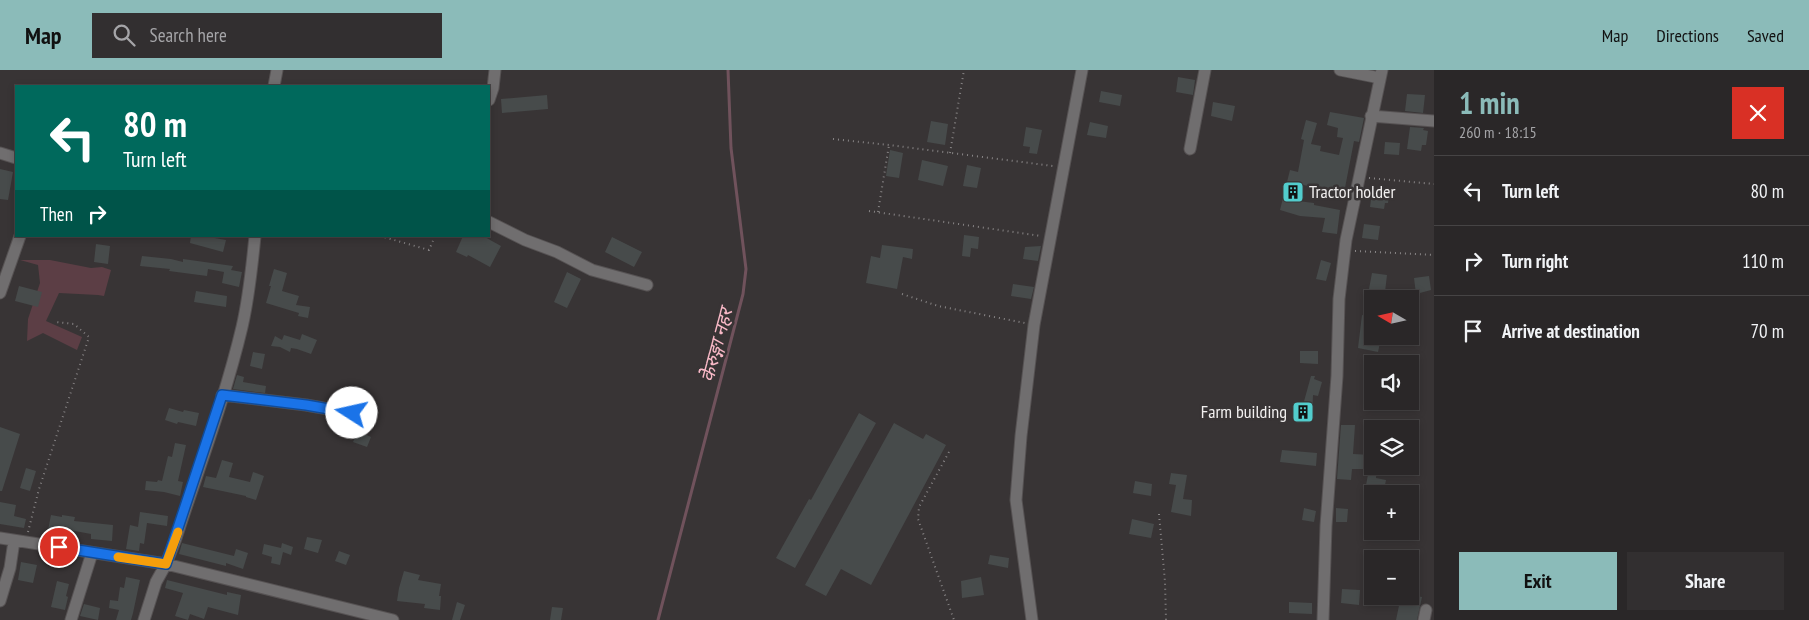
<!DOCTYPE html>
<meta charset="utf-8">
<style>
:root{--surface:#2a2728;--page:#322f30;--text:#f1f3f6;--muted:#a5a5a8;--line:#464445;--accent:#8bbbb9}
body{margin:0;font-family:"PT Sans Narrow","Noto Sans Devanagari",sans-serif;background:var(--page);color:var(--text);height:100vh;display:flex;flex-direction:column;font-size:19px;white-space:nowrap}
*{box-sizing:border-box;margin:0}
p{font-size:16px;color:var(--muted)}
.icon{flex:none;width:28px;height:28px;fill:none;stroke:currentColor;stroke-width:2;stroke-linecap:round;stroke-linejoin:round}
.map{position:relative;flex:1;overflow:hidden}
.details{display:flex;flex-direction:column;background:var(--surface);width:375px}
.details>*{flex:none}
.hud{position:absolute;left:15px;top:15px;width:475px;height:152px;border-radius:0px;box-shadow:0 2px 8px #0003,0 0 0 1px var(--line);background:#00695c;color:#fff;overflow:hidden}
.needle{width:32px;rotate:279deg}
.tools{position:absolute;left:1364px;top:220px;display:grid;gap:10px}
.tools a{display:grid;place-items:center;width:55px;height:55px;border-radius:0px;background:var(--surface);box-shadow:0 2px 8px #0003,0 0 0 1px var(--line);font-size:25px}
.pin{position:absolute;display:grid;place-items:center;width:42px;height:42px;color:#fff;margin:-21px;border:2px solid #fff;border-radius:50%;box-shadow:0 1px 5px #0007}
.me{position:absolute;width:55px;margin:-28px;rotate:280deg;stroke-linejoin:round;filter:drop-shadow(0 0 4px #0008)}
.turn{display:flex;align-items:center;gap:18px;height:105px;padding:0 25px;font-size:22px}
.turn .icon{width:65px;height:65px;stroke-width:2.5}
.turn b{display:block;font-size:35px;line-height:42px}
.then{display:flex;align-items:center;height:48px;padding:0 25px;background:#0003;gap:10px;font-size:19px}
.round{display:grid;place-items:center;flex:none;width:52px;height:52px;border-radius:0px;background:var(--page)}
.summary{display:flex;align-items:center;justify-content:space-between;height:85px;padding:0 25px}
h1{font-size:30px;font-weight:700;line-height:38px;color:var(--accent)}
.cta{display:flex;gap:10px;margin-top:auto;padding:10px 25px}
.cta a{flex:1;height:58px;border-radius:0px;background:var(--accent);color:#111;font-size:20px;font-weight:700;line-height:58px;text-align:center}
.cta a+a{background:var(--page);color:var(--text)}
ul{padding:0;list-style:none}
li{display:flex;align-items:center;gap:15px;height:70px;padding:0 25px;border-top:1px solid var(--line)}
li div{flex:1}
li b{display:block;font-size:19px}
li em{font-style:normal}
header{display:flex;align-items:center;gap:30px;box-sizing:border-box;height:70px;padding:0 25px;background:var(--accent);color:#111}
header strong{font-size:24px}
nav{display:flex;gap:28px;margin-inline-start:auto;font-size:18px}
.search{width:350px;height:45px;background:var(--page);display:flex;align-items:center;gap:12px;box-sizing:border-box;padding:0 18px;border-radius:0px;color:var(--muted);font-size:19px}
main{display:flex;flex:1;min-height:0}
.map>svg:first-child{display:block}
</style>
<header>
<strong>Map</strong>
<div class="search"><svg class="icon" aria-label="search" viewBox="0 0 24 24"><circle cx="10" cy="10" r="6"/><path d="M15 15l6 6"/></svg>Search here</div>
<nav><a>Map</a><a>Directions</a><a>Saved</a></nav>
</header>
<main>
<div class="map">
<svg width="1434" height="550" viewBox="0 0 1434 550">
<rect width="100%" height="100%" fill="#383435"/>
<path fill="#5c3e45" d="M20 190H50L91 198 102 197 111 200 104 226 98 225 59 223 46 251 82 267 77 280 43 263 27 271 28 249 40 213 38 195Z"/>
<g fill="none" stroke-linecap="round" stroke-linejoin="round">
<path stroke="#70525c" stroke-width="3" d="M658 550 743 224 746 199 731 78 728 0"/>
</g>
<path fill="#474b4b" d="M1178 7 1195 10 1193 25 1176 22Z
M1101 21 1122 25 1120 36 1099 32Z
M1407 24 1425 25 1423 43 1405 41Z
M547 25 548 39 502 43 501 29Z
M1213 32 1235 36 1232 51 1211 46Z
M1330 42 1364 48 1359 72 1354 71 1344 123 1303 115 1298 131 1314 133V135L1340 140 1337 164 1322 162 1325 148 1300 146 1280 140 1290 100 1298 102 1304 70 1301 69 1306 50 1317 53 1311 74 1321 76 1320 81 1339 85 1343 68 1337 67 1338 58 1327 55Z
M931 51 948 54 945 75 927 72Z
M1090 52 1108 56 1106 68 1087 65Z
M1026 57 1042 60 1037 84 1029 83 1030 77 1023 76Z
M1410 57 1424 58 1423 60 1428 61 1426 75H1422L1421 81 1407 79Z
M1385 72 1400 73 1399 85 1384 84Z
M890 80 903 83 899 108 886 106Z
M922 90 948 96 943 116 918 110Z
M967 95 981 98 977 118 963 116Z
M0 99 13 102 8 130 0 129Z
M1372 122 1389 124 1388 133H1385L1384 139 1370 137Z
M1364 154 1380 156 1378 170 1362 168Z
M964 165 979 167 978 179 971 178 970 187 962 186Z
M191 166H203L226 170 223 182 190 173Z
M463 166H483L501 176 490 197 468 185 467 187 456 182Z
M612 167 642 182 634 197 605 182Z
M96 174 110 176 108 194 94 192Z
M882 175 913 179 912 189 903 187 897 219 866 213 871 186 880 188Z
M1041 176 1038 191 1023 189 1025 177Z
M142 186 171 189 183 192V189L233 196 231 200 242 202 239 217 222 213 224 202 208 199 207 206 169 201 170 199 140 196Z
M1321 190 1331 193 1326 211 1316 209Z
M274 199 287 203 282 221 299 226 296 235 310 237 308 248 298 246 299 243 266 233 271 216H269Z
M567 202 581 209 567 238 554 232Z
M1372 203 1387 205 1385 222 1369 219Z
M1429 206 1431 220 1416 224 1414 208Z
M1013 214 1034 217 1031 229 1011 226Z
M19 216 42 222 38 237 15 231Z
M196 221 227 226 226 237 194 232Z
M1362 245 1372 247V267L1381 268 1378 282 1358 278Z
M302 264 317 270 311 284 297 279 291 278 290 282 280 277 271 276 275 266 282 270 284 265 300 270Z
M1300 281H1318V294L1300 293Z
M253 282 265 284 262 299 250 296Z
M237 305 244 307 243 312 266 316 265 323 233 319Z
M1311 306H1315L1314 309 1322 312 1318 326 1313 325 1312 349 1293 348 1294 334 1303 335Z
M169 338 183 342 184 340 199 343 196 356 178 352 177 354 165 350Z
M859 343 876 353 795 498 776 488 809 429 811 430Z
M894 353 923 369 926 364 946 375 871 515 841 499 826 526 805 515Z
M1341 355H1355L1353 384 1372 385V382V396H1377L1376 408 1386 410 1383 424H1372V428L1364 426 1369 399H1352L1351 410 1337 409Z
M0 357 20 364 2 421H0Z
M358 361 371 367 367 377 353 372Z
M175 373 186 375 178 411 183 412 180 426 164 422 145 420 146 411 157 412 158 410 162 411 168 386 172 387Z
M1282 380 1317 383 1316 396 1280 392Z
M222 390 233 393 229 407 250 412 253 402 264 406 256 430 246 427V426L203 417 206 406 216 408Z
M26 398 36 401 30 421 20 418Z
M1171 403 1187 405 1183 429 1192 430 1191 446 1171 442 1176 415 1169 414Z
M1135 411 1152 414 1151 426 1133 423Z
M0 432 16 435 14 446 26 449 24 458 0 454Z
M1304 438 1316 441 1314 452 1302 450Z
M1336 438 1348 439 1347 452H1336Z
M140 442 168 446 167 456 147 453 144 474 140 473 139 481 126 479 130 455 138 457Z
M51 445 62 447V445L75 447 74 451 113 455 112 471 91 469V464L59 458 58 462 48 460Z
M1132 449 1154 454 1151 468 1129 464Z
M307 467 322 470 318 483 304 479Z
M182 473 234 486 236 479 248 483 243 499 226 493V496L179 484Z
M282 473 293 477 291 485 283 482 280 495 271 493 272 487 262 484 264 474 281 478Z
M339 481 350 485 346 495 335 491Z
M990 485 1009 488 1008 498 988 494Z
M21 492 37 495 33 513 18 510Z
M404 501 420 505 418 510 441 514 439 526H441L440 540 424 538 425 534 397 531 399 518Z
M126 507 140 510 133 543 131 550H116L119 540 109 538 110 530 118 531 120 517 124 518Z
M981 507 984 525 962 528 961 511Z
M167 510 227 525V522L241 525 238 545 208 537 204 549 190 544 188 550 175 546 183 523 165 518Z
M57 511 69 514 66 526 68 527 65 540 51 537Z
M1342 519 1360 520 1359 535 1341 533Z
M1410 525 1422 527 1417 550H1396L1401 526Z
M457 532 465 535 460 550H452Z
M1289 532 1312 533V544L1289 543Z
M84 534 100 538 98 550 80 546Z
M552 537 563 538 561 550H550Z"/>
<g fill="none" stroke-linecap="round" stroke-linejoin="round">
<g stroke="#565253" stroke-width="13">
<path id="minor" d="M1340 0 1380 8
M274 16 277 0
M489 30 493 18 495 0
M1371 46 1434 51
M1190 79 1205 0
M0 83 16 88
M489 152 525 170 557 182 592 200 647 215
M0 223 20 166
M222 325 306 335 351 343
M0 468 166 494 393 550
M0 531 10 498 14 471
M71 550 92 483
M144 550 156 512 166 494 175 471C198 400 225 329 242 257 249 227 252 197 255 166
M1032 550 1016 430 1021 366 1034 255 1082 0
M1323 550 1326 456 1337 306 1339 229 1346 170 1382 0
M1424 550 1426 540"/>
</g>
<path stroke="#888586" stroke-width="2" stroke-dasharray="1 4" stroke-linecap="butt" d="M833 69 889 75 1053 96
M950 83 964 0
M1369 108 1434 114
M869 141 1041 166
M878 142 889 75
M380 166 429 180 435 166
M1355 181 1434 185
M902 224 938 236 1025 253
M949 382 919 437 918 449 954 550
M1159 444 1165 512 1166 550
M28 462 39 419 89 267 74 254 56 252"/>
<use href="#minor" stroke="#706e6f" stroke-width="11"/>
</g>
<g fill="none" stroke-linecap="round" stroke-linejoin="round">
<g stroke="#114b97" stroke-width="12">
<path id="route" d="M59 477 166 494 222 325 306 335 352 343"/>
</g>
<use href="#route" stroke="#1a73e8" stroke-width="9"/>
<path stroke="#f59e0b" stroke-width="9" d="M118 487 166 494 178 462"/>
</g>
<defs>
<g id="building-square" transform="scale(1.125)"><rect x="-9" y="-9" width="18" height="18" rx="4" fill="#52cdcd" stroke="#383435"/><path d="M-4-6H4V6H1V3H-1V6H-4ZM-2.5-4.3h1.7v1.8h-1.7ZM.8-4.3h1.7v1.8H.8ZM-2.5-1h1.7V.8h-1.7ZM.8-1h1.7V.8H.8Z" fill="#111"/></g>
</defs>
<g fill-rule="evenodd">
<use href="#building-square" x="1293" y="122"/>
<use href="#building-square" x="1303" y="342"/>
</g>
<g text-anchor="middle" stroke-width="5" stroke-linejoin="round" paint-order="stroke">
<g font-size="18" fill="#f2f0f0" stroke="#383435" text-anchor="start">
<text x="1309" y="128">Tractor holder</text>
<text x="1287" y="348" text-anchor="end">Farm building</text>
</g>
<g font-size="19" font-style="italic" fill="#f9b9c7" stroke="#383435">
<text transform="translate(716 275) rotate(-75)" y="7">केेरुङ्गा नहर</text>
</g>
</g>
</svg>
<div class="tools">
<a><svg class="needle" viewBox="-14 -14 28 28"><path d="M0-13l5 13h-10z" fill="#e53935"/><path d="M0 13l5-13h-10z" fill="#a5a5a8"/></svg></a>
<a><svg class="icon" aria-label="sound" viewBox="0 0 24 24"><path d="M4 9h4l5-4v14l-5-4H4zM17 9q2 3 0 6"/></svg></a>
<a><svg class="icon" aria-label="layers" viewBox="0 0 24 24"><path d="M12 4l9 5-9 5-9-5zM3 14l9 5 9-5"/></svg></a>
<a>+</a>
<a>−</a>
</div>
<div class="pin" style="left:59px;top:477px;background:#d93025"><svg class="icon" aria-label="arrive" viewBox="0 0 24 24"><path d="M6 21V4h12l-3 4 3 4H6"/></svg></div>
<svg class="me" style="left:352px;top:343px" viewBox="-20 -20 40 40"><circle r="19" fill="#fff"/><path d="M0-13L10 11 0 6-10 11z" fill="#1a73e8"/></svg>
<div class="hud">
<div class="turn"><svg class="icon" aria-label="left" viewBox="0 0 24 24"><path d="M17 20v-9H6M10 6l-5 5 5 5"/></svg><div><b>80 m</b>Turn left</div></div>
<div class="then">Then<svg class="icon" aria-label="right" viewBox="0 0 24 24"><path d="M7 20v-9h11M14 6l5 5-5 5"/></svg></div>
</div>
</div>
<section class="details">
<div class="summary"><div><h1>1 min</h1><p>260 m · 18:15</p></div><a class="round" style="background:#d93025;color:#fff"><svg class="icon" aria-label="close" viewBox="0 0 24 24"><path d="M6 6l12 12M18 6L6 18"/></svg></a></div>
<ul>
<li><svg class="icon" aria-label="left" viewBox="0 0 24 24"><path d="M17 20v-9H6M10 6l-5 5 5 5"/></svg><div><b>Turn left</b></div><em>80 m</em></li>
<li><svg class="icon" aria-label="right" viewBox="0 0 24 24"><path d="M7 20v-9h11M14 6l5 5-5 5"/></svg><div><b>Turn right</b></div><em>110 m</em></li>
<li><svg class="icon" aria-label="arrive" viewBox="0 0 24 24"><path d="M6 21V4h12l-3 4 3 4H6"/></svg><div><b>Arrive at destination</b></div><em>70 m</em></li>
</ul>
<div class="cta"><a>Exit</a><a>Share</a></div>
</section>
</main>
